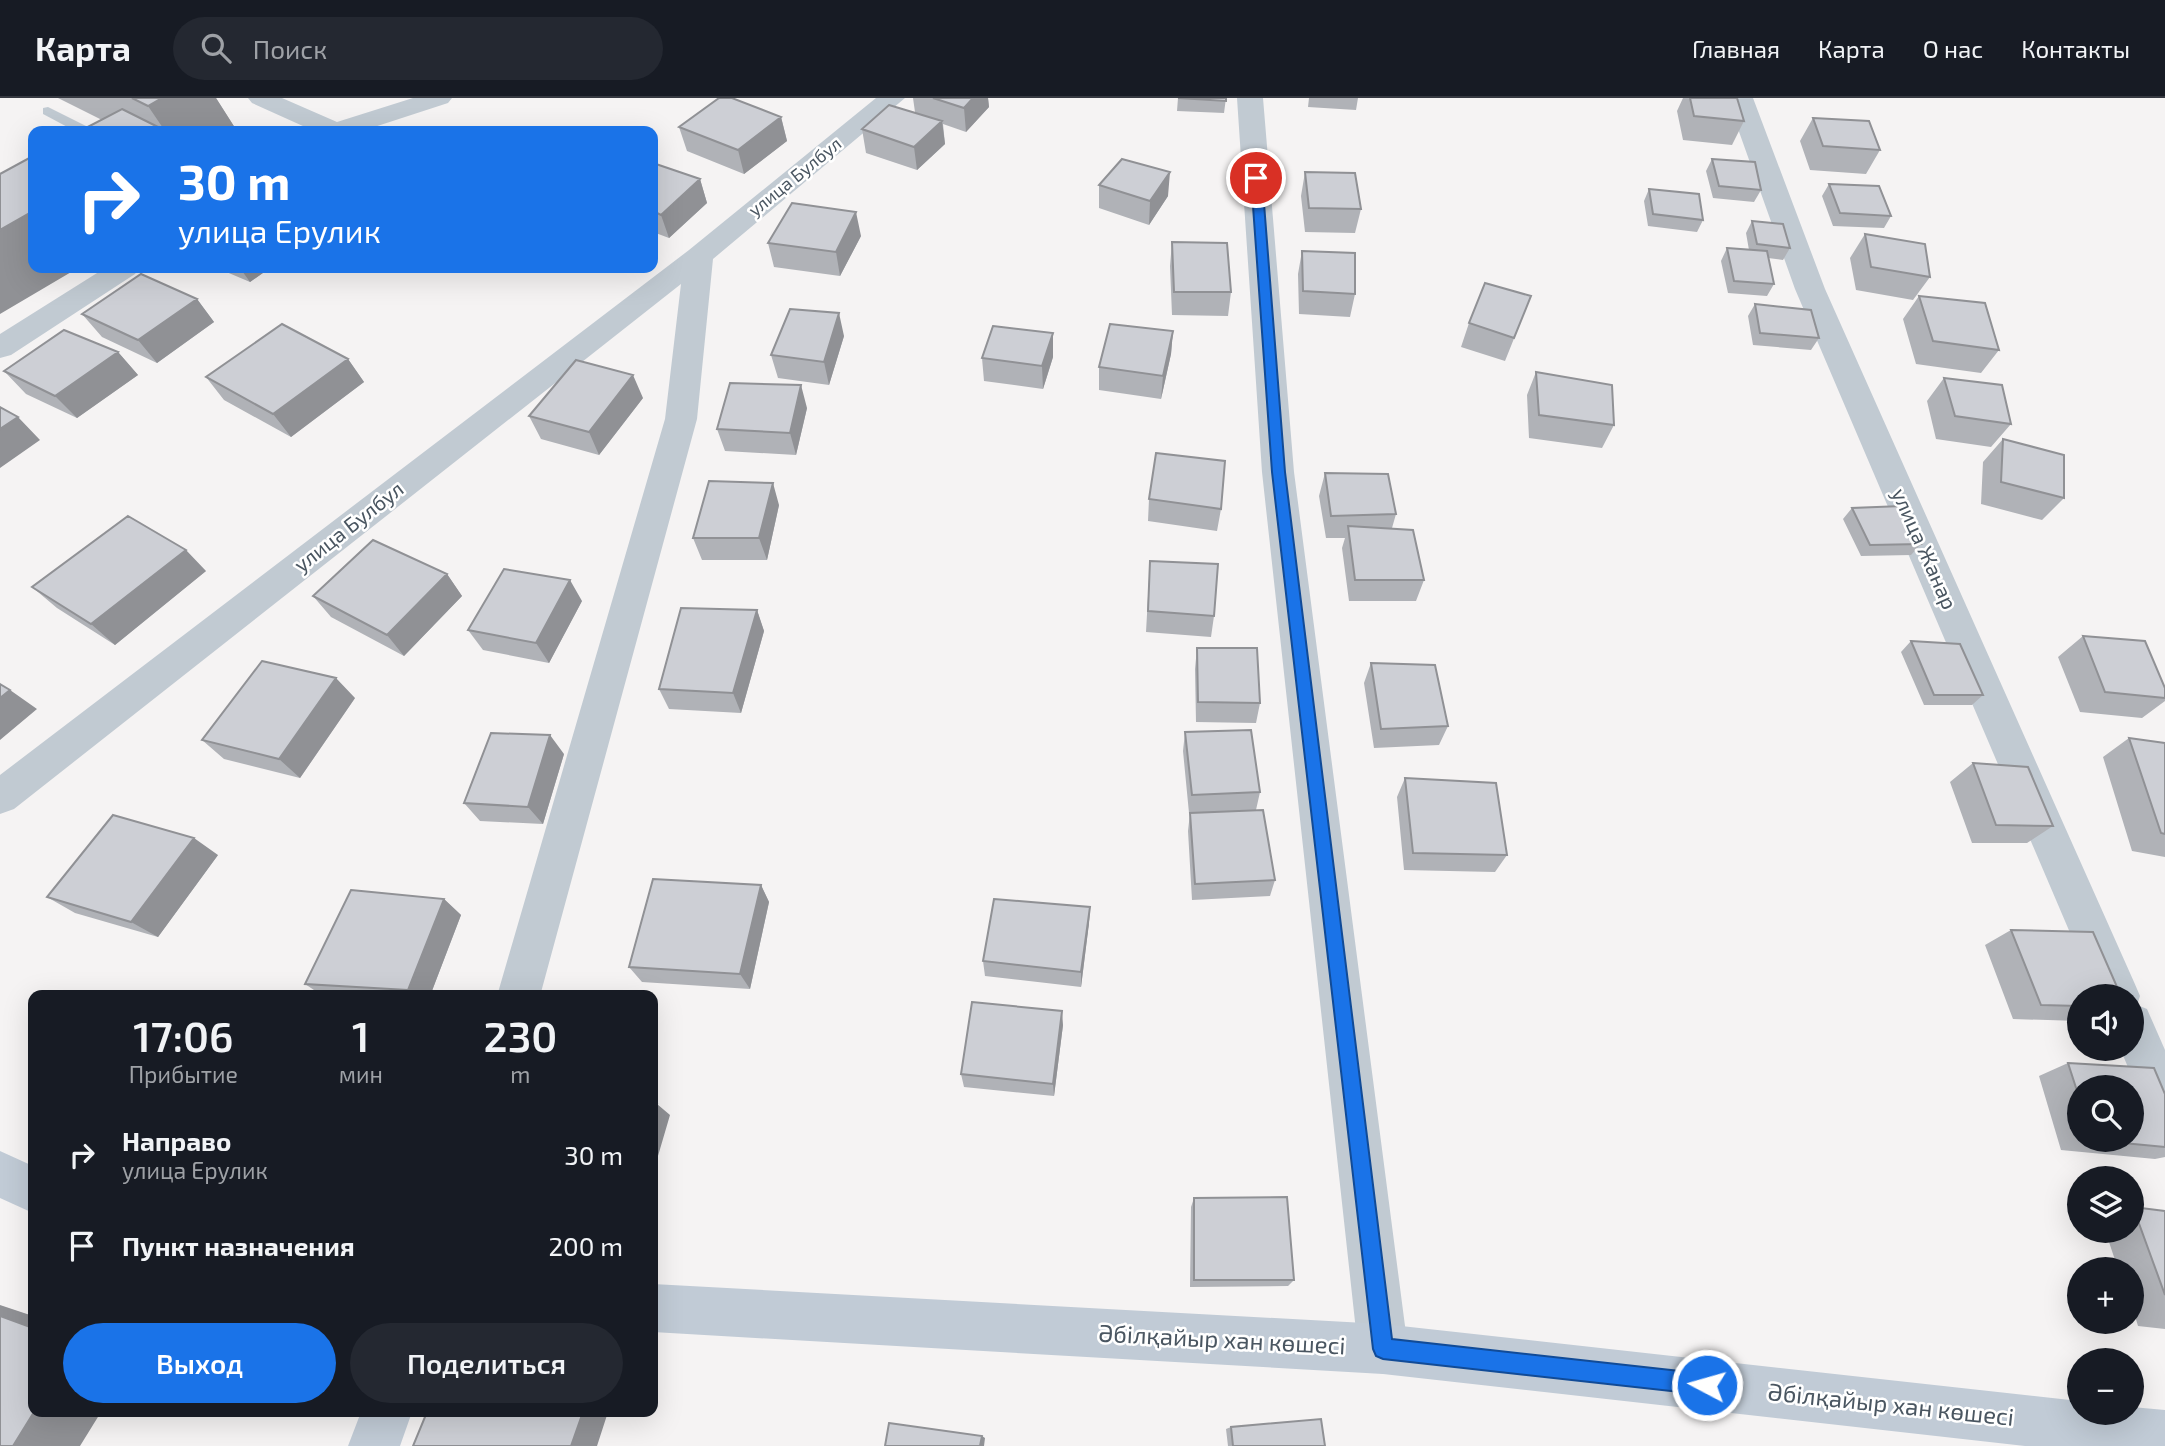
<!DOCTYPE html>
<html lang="ru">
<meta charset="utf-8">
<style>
:root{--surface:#171b24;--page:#242831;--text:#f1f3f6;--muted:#9ea1a6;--line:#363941;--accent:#1a73e8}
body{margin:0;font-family:"Exo 2",sans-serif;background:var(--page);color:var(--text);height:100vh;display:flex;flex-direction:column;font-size:26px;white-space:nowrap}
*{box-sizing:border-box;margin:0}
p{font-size:23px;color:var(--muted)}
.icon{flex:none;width:38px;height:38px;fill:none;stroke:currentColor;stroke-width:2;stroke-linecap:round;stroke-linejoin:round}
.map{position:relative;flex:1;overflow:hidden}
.side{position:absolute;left:28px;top:892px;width:630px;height:427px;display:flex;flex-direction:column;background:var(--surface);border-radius:14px;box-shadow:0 7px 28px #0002}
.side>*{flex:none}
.top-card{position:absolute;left:28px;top:28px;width:630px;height:147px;border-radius:14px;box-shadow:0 7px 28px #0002;background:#1a73e8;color:#fff;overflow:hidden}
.tools{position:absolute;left:2067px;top:886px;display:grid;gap:14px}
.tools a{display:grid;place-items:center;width:77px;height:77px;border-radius:50%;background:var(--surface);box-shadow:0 7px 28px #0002;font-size:35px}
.pin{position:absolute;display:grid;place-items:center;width:60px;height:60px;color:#fff;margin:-30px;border:4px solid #fff;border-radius:50%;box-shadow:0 2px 7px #0007}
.me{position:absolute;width:77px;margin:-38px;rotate:276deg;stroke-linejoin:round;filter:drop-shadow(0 0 5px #0008)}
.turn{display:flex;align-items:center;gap:24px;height:147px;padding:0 35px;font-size:32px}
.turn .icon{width:91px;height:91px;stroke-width:2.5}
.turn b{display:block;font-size:49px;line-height:60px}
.eta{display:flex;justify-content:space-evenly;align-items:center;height:119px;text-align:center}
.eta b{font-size:42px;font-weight:600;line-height:49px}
.action{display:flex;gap:14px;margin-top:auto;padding:14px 35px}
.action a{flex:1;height:80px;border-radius:42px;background:var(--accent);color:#fff;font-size:28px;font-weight:600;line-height:80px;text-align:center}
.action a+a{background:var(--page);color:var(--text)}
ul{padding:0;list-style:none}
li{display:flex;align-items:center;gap:21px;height:91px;padding:0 35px}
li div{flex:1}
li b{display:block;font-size:26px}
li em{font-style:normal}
header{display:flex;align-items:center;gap:42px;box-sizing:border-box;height:98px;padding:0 35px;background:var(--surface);border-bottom:2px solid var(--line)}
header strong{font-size:33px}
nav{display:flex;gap:38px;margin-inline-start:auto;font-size:24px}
.search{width:490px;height:63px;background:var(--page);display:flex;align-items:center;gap:18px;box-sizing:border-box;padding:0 24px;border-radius:38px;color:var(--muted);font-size:26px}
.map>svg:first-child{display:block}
</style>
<header>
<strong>Карта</strong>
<div class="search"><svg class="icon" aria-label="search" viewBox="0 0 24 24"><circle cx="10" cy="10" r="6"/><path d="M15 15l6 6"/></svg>Поиск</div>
<nav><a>Главная</a><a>Карта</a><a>О нас</a><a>Контакты</a></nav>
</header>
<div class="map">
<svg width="2165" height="1348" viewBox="0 0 2165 1348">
<rect width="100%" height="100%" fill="#f5f3f3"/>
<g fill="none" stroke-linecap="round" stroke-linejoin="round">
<path fill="#c1cad2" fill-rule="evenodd" d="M48 9 90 30 92 33H75L43 16V10Z"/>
<path fill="#c1cad2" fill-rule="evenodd" d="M248 0H282L337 24 413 0H452L448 5 362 33H314L252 5Z
M876 0H905L713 161 697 321 540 898H497L665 321 681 186 14 711 0 716V677L689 152Z
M1237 0H1263L1294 374 1408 1251 1401 1269 1383 1276 1365 1269 1358 1251 1262 374Z
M1727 0H1753L1825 191 2134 884 2140 898 2137 907 2147 911 2165 952V1026L2149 1020 2120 950H2132V898H2097L1795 191Z
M105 170H139L135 176 11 257 0 260V236Z"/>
<path fill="#c1cbd6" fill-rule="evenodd" d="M0 1053 33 1068V1115L0 1100Z
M653 1186 1383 1226 2079 1303V1314H2132V1309L2165 1312V1348H2025L1383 1276 653 1234Z
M361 1314H412L400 1348H348Z"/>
</g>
<path fill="#b0b2b7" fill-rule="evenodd" d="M58 0H216L237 33H80L102 22Z
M913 0H988L989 9 966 34 943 26 945 46 917 72 866 55 862 31 915 14Z
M1178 0H1226L1224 15 1177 13Z
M1309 0H1358L1356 12 1308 9Z
M1683 0H1737L1744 23 1732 47 1683 42 1677 13Z
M781 19 787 43 744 76 687 53 679 29Z
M1813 20 1880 52 1866 76 1810 72 1800 43Z
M1712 61 1761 92 1754 104 1713 100 1706 73Z
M653 65 700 81 707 105 669 140 653 134Z
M1305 74 1361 111 1355 135 1305 134 1301 98Z
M1829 86 1891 118 1884 130 1833 128 1822 98Z
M1099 87 1168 98 1149 127 1099 110Z
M1649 91 1703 122 1697 134 1648 128 1644 103Z
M1752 123 1790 150 1783 162 1768 160 1774 186 1767 198 1728 195 1721 163 1727 150 1749 152 1746 135Z
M1865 136 1930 179 1913 202 1856 192 1850 160Z
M861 138 840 178 774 169 768 145Z
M1172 144 1231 194 1228 218 1172 217 1170 168Z
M1302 153 1355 196 1350 219 1299 216 1298 176Z
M217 170H270L250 184Z
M1531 198 1505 263 1461 249 1469 225Z
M1919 198 1999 252 1981 275 1916 266 1903 221Z
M197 201 214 224 157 265 102 239 82 216Z
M1755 206 1819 240 1811 252 1753 247 1748 218Z
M1173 233 1171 256 1161 301 1099 292V269Z
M1053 235V259L1043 291 984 283 982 260Z
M844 238 829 287 778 280 771 257Z
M118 254 138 277 77 320 26 296 4 273Z
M348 261 364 284 291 339 224 302 206 279Z
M1536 274 1614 327 1602 350 1529 340 1527 297Z
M1944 280 2011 326 1991 349 1936 341 1927 303Z
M643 300 599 357 541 341 529 318Z
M807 310 796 357 725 353 717 331Z
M2003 341 2064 400 2042 422 1981 406 1983 364Z
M1325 375 1396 416 1392 430 1424 482 1416 503H1349L1342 450 1345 440H1326L1319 398Z
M1149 401 1221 411 1217 433 1148 423Z
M779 407 767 462H702L693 440Z
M1852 410 1921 446 1911 457 1861 458 1843 421Z
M1150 463 1214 518 1211 539 1146 534Z
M206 473 115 547 57 510 32 489Z
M447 476 462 498 404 558 331 519 313 498Z
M582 503 549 565 483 552 468 532Z
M757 512 764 533 741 615 669 611 659 591Z
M2083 538 2165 590V603L2142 620 2080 614 2058 559Z
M1911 543 1983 597 1972 607H1924L1901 554Z
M1197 550 1260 605 1256 625 1196 624 1195 571Z
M1371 565 1448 628 1439 647 1374 650 1364 585Z
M355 600 300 680 224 661 202 642Z
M1185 634 1260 694 1256 712 1275 782 1270 798 1192 802 1188 733 1190 715H1189L1183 653Z
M2129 640 2165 645V759L2132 753 2103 659Z
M564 656 543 726 480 723 464 705Z
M1973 665 2053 728 2027 745H1972L1950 684Z
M1405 680 1507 757 1495 774 1404 772 1397 699Z
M218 757 158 839 75 815 47 799Z
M761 787 769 804 750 891 642 884 629 869Z
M444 801 461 817 430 898H323L305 886Z
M1090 809 1089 825 1081 889 985 878 983 863Z
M2011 832 2079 898V923L2013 921 1985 847Z
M1063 927 1054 998 964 989 961 976Z
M2068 965 2165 996V1059L2155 1061 2061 1052 2039 978ZM2079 989 2132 1041H2079Z
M1194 1100 1294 1182 1288 1188 1190 1189 1191 1109Z
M2132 1110 2165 1113V1231L2138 1228 2132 1208V1171H2118L2105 1132H2132Z
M1231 1329 1325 1348H1228L1226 1331Z"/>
<path fill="#909195" d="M162 0H216L237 33H165L148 8Z
M973 0H988L989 9 966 34 964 10Z
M781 19 787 43 744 76 738 52Z
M942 23 945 46 917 72 914 49Z
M1170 74 1168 98 1149 127 1150 103Z
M700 81 707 105 669 140 661 117Z
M33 113V170H78L0 216V132Z
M856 114 861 138 840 178 836 154Z
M240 170H270L250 184Z
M197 201 214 224 157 265 138 242Z
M839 215 844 238 829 287 824 264Z
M1173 233 1171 256 1161 301 1163 278Z
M1053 235V259L1043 291 1042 268Z
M118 254 138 277 77 320 55 298Z
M348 261 364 284 291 339 273 316Z
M633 277 643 300 599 357 589 334Z
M801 287 807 310 796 357 790 335Z
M18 319 40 342 0 370V331Z
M773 385 779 407 767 462 759 440Z
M186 452 206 473 115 547 91 526Z
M447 476 462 498 404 558 387 537Z
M570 482 582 503 549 565 536 545Z
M757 512 764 533 741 615 733 595Z
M336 580 355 600 300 680 279 661Z
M10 592 37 611 0 642V600Z
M550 637 564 656 543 726 528 709Z
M194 740 218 757 158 839 131 824Z
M761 787 769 804 750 891 740 876Z
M444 801 461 817 430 898H415L408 892Z
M1090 809 1089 825 1081 889V874Z
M1062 913 1063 927 1054 998 1053 986Z
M657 1006 670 1017 653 1075V1020Z
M0 1207 33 1218V1230L0 1218Z
M34 1314H101L80 1348H13Z
M583 1314H608L597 1348H571Z
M982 1338 985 1340 984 1348H980Z"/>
<path fill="#cdcfd5" stroke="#909195" stroke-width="2" d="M132 0H162L148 8Z
M719 0H732L781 19 738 52 679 29Z
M933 0H973L964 10Z
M1178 0H1226V3Z
M1690 0H1737L1744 23 1694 18Z
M889 7 942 23 914 49 862 31Z
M122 11 166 33H80Z
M1813 20 1869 23 1880 52 1823 48Z
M33 58V113L0 132V76Z
M1122 61 1170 74 1150 103 1099 87Z
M1712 61 1755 64 1761 92 1719 88Z
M653 65 700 81 661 117 653 113Z
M1305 74 1355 75 1361 111 1309 110Z
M1829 86 1879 88 1891 118 1840 115Z
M1649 91 1699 96 1703 122 1653 116Z
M792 105 856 114 836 154 768 145Z
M1752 123 1783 126 1790 150 1757 146Z
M1865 136 1925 146 1930 179 1871 169Z
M1172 144 1227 145 1231 194H1174Z
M1727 150 1767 153 1774 186 1734 183Z
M1302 153 1355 155V196L1303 193Z
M141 176 197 201 138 242 82 216Z
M1485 185 1531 198 1514 240 1469 225Z
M1919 198 1985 205 1999 252 1933 243Z
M1755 206 1811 212 1819 240 1760 235Z
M790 211 839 215 824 264 771 257Z
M282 226 348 261 273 316 206 279Z
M1110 226 1173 233 1163 278 1099 269Z
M993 228 1053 235 1042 268 982 260Z
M64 232 118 254 55 298 4 273Z
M576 262 633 277 589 334 529 318Z
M1536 274 1612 287 1614 327 1539 317Z
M1944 280 2002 287 2011 326 1955 318Z
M730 285 801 287 790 335 717 331Z
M0 309 18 319 0 331Z
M2003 341 2064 357V400L2001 384Z
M1156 355 1225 363 1221 411 1149 401Z
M1325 375 1388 376 1396 416 1331 418Z
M709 383 773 385 759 440H693Z
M1902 408 1921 446 1870 447 1852 410Z
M128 418 186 452 91 526 32 489Z
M1348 428 1413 432 1424 482H1355Z
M373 442 447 476 387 537 313 498Z
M1150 463 1218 466 1214 518 1148 513Z
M504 471 570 482 536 545 468 532Z
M681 510 757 512 733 595 659 591Z
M2083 538 2145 543 2165 590V600L2105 594Z
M1911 543 1960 546 1983 597H1934Z
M1197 550H1257L1260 605 1198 604Z
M262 563 336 580 279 661 202 642Z
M1371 565 1435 567 1448 628 1381 631Z
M0 586 10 592 0 600Z
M1251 632 1260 694 1192 697 1185 634Z
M491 635 550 637 528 709 464 705Z
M2129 640 2165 645V736L2161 735Z
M1973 665 2028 669 2053 728 1996 727Z
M1405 680 1496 685 1507 757 1413 755Z
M1263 712 1275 782 1195 786 1190 715Z
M113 717 194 740 131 824 47 799Z
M653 781 761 787 740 876 629 869Z
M351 792 444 801 408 892 305 886Z
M994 801 1090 809 1081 874 983 863Z
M2011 832 2093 834 2121 898H2079V908L2041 907Z
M972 904 1062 913 1053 986 961 976Z
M2068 965 2154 970 2165 996V1049L2092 1042 2132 1041V989H2079V999Z
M653 1005 657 1006 653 1020Z
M1287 1099 1294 1182H1194V1100Z
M2133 1109 2165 1113V1197Z
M0 1218 33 1230V1314H34L13 1348H0Z
M427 1314H583L571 1348H413Z
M1321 1321 1325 1348H1233L1231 1329Z
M889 1325 982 1338 980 1348H885Z"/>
<path fill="#1a73e8" stroke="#114b97" stroke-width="2" d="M1256 77 1262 80 1285 374 1392 1241 1707 1276 1714 1279 1717 1287 1714 1294 1707 1297 1383 1261 1376 1258 1373 1251 1272 374 1251 80Z"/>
<g text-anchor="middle" stroke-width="5" stroke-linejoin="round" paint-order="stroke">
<g font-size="18" fill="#4a5661" stroke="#fff">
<text transform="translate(795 79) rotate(-39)" y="6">улица Булбул</text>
</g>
<g font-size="21" fill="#4a5661" stroke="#fff">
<text transform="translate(349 429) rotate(-38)" y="7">улица Булбул</text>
<text transform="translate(1924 451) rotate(66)" y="7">улица Жанар</text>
</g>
<g font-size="24" fill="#4a5661" stroke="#fff">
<text transform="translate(1222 1242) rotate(3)" y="8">Әбілқайыр хан көшесі</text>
<text transform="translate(1891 1307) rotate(6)" y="8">Әбілқайыр хан көшесі</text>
</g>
</g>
</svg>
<div class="tools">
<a><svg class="icon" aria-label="sound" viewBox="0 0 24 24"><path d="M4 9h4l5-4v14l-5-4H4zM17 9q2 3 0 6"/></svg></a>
<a><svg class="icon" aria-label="search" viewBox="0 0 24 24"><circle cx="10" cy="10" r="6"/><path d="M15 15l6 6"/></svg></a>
<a><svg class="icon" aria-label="layers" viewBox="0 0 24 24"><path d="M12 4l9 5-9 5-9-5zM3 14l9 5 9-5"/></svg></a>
<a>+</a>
<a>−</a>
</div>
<div class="pin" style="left:1256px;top:80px;background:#d93025"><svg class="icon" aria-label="arrive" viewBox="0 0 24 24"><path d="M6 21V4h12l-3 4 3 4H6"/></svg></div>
<svg class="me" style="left:1707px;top:1287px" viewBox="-20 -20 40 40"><circle r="17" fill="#1a73e8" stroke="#fff" stroke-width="3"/><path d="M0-11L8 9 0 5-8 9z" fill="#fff"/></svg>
<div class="top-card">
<div class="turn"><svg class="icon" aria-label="right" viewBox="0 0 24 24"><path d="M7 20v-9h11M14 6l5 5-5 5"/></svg><div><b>30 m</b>улица Ерулик</div></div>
</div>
<section class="side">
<div class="eta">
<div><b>17:06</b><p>Прибытие</p></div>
<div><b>1</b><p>мин</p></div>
<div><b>230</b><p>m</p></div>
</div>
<ul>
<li><svg class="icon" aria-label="right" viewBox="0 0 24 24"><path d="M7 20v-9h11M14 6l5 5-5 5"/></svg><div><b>Направо</b><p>улица Ерулик</p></div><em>30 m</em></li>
<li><svg class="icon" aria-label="arrive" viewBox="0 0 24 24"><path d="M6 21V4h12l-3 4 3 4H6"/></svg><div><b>Пункт назначения</b></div><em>200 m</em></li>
</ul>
<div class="action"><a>Выход</a><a>Поделиться</a></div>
</section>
</div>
